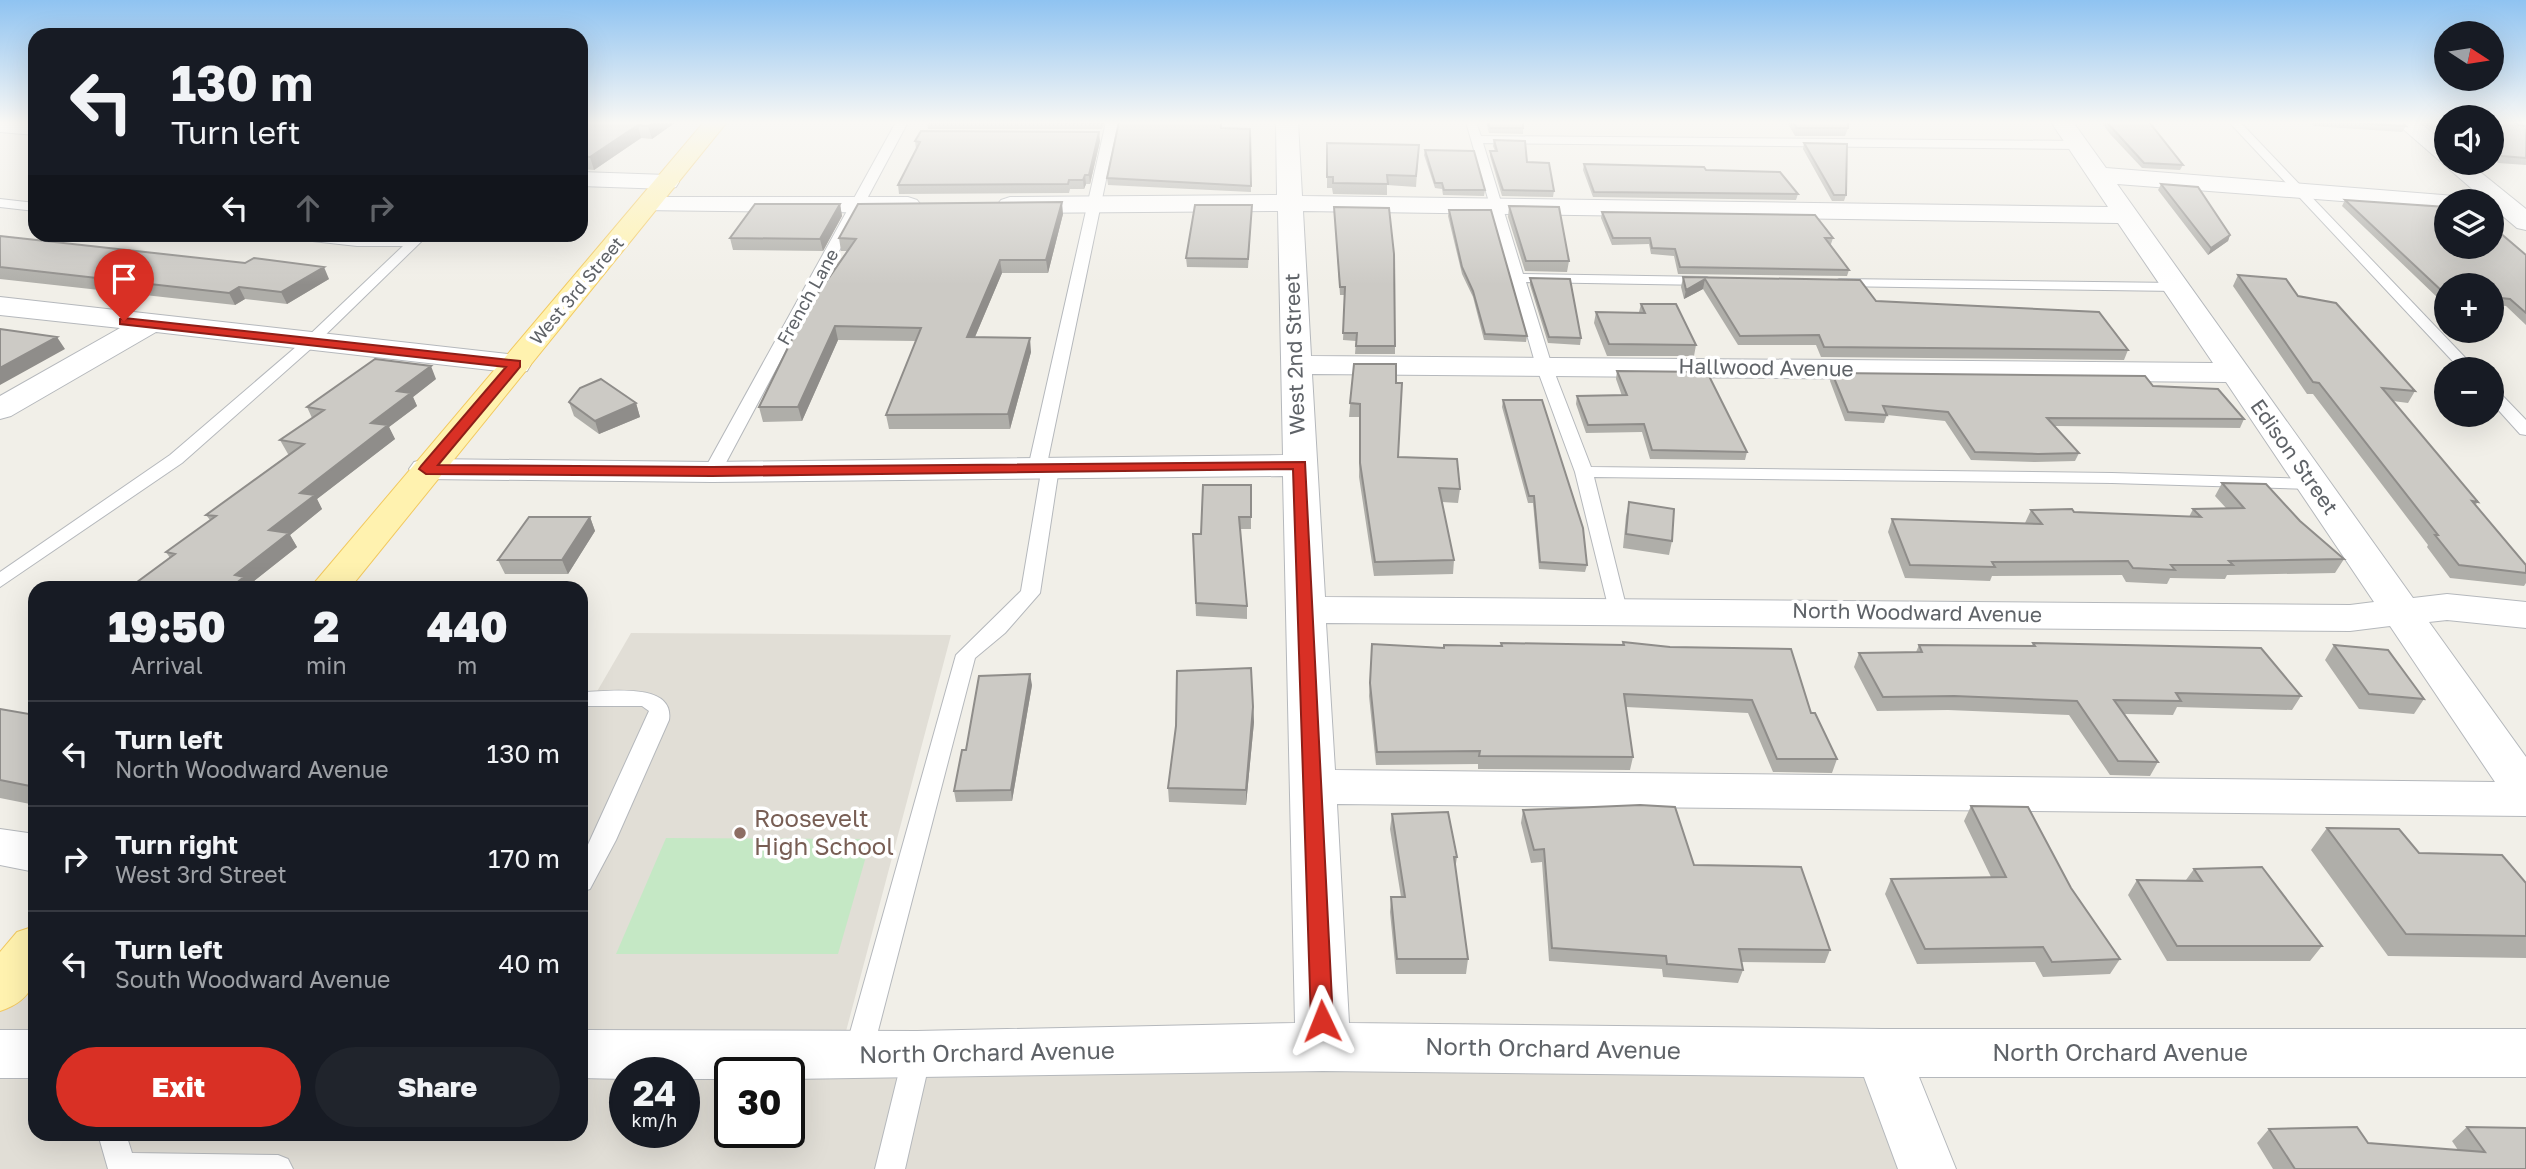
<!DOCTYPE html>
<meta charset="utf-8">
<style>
:root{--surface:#171b24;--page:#20242c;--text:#f1f3f6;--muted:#9ea1a6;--line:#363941;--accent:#d93025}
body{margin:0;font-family:"Golos Text",sans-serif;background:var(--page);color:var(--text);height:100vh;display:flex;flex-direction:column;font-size:26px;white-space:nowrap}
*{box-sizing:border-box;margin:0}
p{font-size:23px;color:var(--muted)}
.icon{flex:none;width:38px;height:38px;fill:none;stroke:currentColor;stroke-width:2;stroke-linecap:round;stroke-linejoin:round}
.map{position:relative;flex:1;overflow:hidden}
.panel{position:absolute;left:28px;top:581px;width:560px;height:560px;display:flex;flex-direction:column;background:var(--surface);border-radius:21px;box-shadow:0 7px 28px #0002}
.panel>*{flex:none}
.hud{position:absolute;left:28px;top:28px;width:560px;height:214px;border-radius:21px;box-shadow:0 7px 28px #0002;background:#171b24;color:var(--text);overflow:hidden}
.needle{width:46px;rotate:102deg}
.buttons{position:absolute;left:2434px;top:21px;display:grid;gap:14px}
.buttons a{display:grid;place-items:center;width:70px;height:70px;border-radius:50%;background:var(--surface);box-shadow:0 7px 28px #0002;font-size:35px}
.speed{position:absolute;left:609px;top:1057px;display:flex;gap:14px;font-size:35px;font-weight:700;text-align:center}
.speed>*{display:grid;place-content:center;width:91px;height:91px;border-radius:50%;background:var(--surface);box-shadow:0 7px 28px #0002;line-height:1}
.speed small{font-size:18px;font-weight:400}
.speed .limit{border:4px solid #111;border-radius:10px;background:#fff;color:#111}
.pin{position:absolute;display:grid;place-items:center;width:60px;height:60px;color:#fff;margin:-72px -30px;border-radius:50% 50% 50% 0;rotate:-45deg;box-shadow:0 0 7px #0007}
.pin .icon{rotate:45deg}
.me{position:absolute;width:77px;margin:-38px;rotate:358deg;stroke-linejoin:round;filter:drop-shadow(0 0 5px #0008)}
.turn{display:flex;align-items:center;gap:24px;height:147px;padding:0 28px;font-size:32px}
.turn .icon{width:91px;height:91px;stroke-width:2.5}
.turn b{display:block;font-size:49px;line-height:60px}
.lanes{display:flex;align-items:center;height:66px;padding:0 28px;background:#0003;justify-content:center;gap:35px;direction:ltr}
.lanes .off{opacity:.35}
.eta{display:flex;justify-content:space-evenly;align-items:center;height:119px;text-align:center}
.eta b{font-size:42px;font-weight:800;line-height:49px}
.primary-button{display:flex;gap:14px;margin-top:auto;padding:14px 28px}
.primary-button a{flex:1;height:80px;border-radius:42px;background:var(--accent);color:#fff;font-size:28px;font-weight:800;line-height:80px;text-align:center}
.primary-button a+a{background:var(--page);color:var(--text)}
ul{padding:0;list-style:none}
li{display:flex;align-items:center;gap:21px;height:105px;padding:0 28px;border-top:2px solid var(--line)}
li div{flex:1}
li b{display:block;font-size:26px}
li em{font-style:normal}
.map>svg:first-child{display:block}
</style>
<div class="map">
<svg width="2526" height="1169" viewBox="0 0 2526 1169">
<rect width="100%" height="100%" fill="#f1efe8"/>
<path fill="#e1ded6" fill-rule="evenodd" d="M631 633 951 635 840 1054 1882 1053 1927 1169H0V989L35 947V1134H581V719ZM625 1073H684V1132H625ZM730 1073H789V1132H730Z"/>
<path fill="#c5e8c5" d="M666 838 871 839 838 954H616Z"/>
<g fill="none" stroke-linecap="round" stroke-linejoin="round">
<g stroke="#b5b8bc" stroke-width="2">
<path id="lane" d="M896 122H908L721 472 718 476H706L703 472Z
M1106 122H1118L1047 464H1056L1059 468 1040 593 1005 633 975 658 872 1054 868 1063 858 1066 848 1063 844 1054 956 655 1021 591 1041 472H1031L1028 468Z
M1466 122H1476L1481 136 2078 141 2084 145 2078 149 1483 143 1523 274 1707 277 1714 281 1707 285 1526 282 1552 366 1591 467 2112 473 2313 479 2322 484 2313 489 2112 483 1594 477 1627 610 1624 614H1610L1575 472 1536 366Z
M2229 122H2240L2476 369H2460Z
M0 199 35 203V211L0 207Z
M280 234 411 238 415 234H429L314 346 182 463 0 587V572L170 455 304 340 403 246H357L286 238Z
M1839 279 2177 283 2184 287 2177 291 1834 286 1832 283Z
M2492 389 2498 391 2526 420V435L2520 434 2492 403Z
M581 692C606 692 675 681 669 720L616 840 590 889 581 892V860L649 711 642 706H581Z
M917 1043 927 1046 931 1055 905 1169H875L903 1055 907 1046Z
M98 1134H126L132 1153 278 1155 288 1159 293 1169H108Z"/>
</g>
<g stroke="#b5b8bc" stroke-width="2">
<path id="street" d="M0 122H35V135L0 132Z
M1276 122H1298L1302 196 2108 207 2051 122H2073L2106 168 2455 196 2459 201H2446V209L2117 184 2413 598 2447 594 2526 602V628L2447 620 2429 622 2526 757V816L1337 804 1349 1023 1882 1029H2526V1077H1919L1956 1169H1898L1864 1077 1323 1071 789 1079V1073H730V1079H684V1073H625V1079L581 1078V1030L917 1031 1295 1023 1283 476 712 482 426 479 414 476 409 469 414 462 426 459 712 462 1283 455 1278 211 1010 213 1001 210 997 205 1001 200 1010 197 1277 195ZM1303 211 2118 223 2213 363 1311 356ZM1312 374 2226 382 2374 602 2350 605 1325 597ZM1326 623 2350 631 2390 626 2495 782 1335 770Z
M2395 122H2419L2446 144V163H2469L2526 209V230L2517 228 2492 207V201H2486Z
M581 172 667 175 676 177 679 182 676 187 667 189 581 186Z
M648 197H908L917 200 921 205 917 210 908 213 639 210 635 205 639 200Z
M0 297 516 355 527 357 531 364 527 371 516 373 156 332 11 416 0 419V396L120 328 0 315Z
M0 829 35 834V872L0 865Z
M0 1030H35V1078H0Z"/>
</g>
<g stroke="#f2c960" stroke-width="2">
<path id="primary" d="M704 122H727L350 588H310Z
M35 926C35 966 45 996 0 1011V952L17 932Z"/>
</g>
<use href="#lane" fill="#fff" fill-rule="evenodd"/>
<use href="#street" fill="#fff" fill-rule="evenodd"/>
<use href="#primary" fill="#fff2af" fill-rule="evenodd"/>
</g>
<path fill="#afaea9" d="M581 122H676L652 139 641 138 594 170 581 169Z
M927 122H1105L1102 129H928Z
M1119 122H1222V128L1250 129 1251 192 1108 185 1107 178Z
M1486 122H1523V134L1489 133Z
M1787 122H1848V128L1845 136H1795Z
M2101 122H2149L2183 165 2180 170 2142 168 2111 135Z
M2310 122H2402L2406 126 2402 132 2314 126Z
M2422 122H2446V135L2438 134Z
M2492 122 2526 126V165L2498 163 2492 158Z
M1494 140 1527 162 1554 191 1553 197 1502 196 1490 156V151H1495L1493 146Z
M915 141H1100L1090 184H1086L1084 189H1070L1069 193 899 194 898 185 916 149Z
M1327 143 1419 145 1416 187 1387 185V195L1333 194 1332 188H1327Z
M1804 143 1846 195 1844 201H1832L1803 149Z
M1425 150 1485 190 1484 196 1443 195 1442 189 1435 188 1424 155Z
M1584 164 1706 170 1798 194 1796 200 1593 197 1583 170Z
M2161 184 2230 235 2228 241 2208 255 2158 190Z
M2345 200 2526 255V325L2506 306 2492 305V285H2446V301L2440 300 2342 206Z
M840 204 842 216 823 251 733 250 730 238Z
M1252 205 1248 268 1187 267 1186 258Z
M1509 206 1569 261 1567 272 1525 271 1508 217Z
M1334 207 1395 346V354H1355L1356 341 1343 340 1345 295H1340Z
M1449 210 1527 336 1526 342 1484 340 1473 297 1462 274 1448 216Z
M1602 212 1833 238 1831 244H1830L1849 270 1847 276 1678 274 1674 256 1651 254 1649 244 1612 245 1601 218Z
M1063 214 1048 273H1002L975 337 1031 352 1010 429H889L886 415 916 341 838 340 802 421 763 422 759 407 797 330 796 325 847 251H841L839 238Z
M0 236 329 279 287 304 245 299 235 305 0 279Z
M2238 275 2298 296 2415 391 2408 403 2393 401 2478 502 2475 505 2526 573V583L2524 586 2450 578 2427 547 2428 545 2313 394H2307L2233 286Z
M1683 277 1876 301 2128 350 2124 360 1821 357 1816 345H1738L1703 289 1684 299 1681 287Z
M1530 278 1581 338 1580 345 1548 343 1530 285Z
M1641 304 1696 345 1694 356H1607L1594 323 1596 312H1639Z
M1354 364 1398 457 1460 489 1458 503 1442 502 1454 560 1453 574 1374 576 1359 477 1360 417H1349Z
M1617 371 1747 452 1745 460 1650 459 1642 432 1586 433 1576 404 1577 396H1622L1616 379Z
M1832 373 2153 386 2244 419 2240 428 2055 426 2079 453 2075 461 2035 462 1971 460 1945 421 1887 415 1884 423 1845 421 1830 381Z
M436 379 413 397 417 406 389 427 395 439 317 499 322 509 290 535 297 547 249 585 170 558 166 552 210 520 206 515 289 454H288L280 440 312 418 307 407Z
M1503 400 1587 565 1585 572 1539 569 1533 503H1528L1502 407Z
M569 402 636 403 640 417 599 434 574 416Z
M2222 483 2300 521 2344 559 2335 573 2227 575 2225 579 2170 578 2167 584 2126 582 2122 575 1992 576 1990 581 1905 578 1888 532 1892 519 2025 523 2031 510 2189 517 2193 509 2226 508 2215 496Z
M1251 485V529H1240L1247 606V619L1196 616 1193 534H1201Z
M1629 502 1672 541 1669 555 1623 548 1626 516Z
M590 517 595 531 568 574H505L498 560Z
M1623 642 1811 713 1837 759 1832 773 1773 772 1748 713 1626 707 1633 757 1630 770 1478 769V764L1376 765 1369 696 1372 644 1443 648 1444 645 1501 646V643L1622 645Z
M2033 643 2301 696 2292 710 2177 707 2173 715 2125 714 2158 762 2150 776 2110 775 2069 715 1948 710 1877 711 1854 667 1859 653 1916 652 1919 645 2032 646Z
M2334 645 2424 699 2414 714 2359 709 2325 660Z
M1032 685 1012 801 956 802 954 791 966 750Z
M1253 707 1254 722 1246 805 1169 802 1168 788Z
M0 709 35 715V805L0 798Z
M1971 806 2071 888 2120 959 2110 974 2043 977 2035 962 1917 964 1885 894 1891 879 1991 877 1964 821Z
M1523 810 1694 865 1830 950 1825 963 1741 962 1743 970 1738 983 1663 977 1662 969 1549 961 1542 862 1531 863 1521 823Z
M1392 814 1457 857 1455 870 1468 959 1466 974H1396L1390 912 1391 897H1401L1390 829Z
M2327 828 2526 883V958L2388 956 2311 850Z
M2194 869 2322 946 2310 961H2167L2128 895 2137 880H2186Z
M2467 1127 2526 1169H2273L2257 1143 2269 1129 2368 1143 2458 1150 2452 1141Z"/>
<path fill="#8f8d8a" d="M655 122H676L652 139 648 126Z
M638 125 641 138 594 170 590 157Z
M1099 132 1100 141 1090 184 1089 175Z
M1085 175 1086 184 1084 189 1083 180Z
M1062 202 1063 214 1048 273 1046 260Z
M840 204 842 216 823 251 820 239Z
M2230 235 2228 241 2208 255 2211 248Z
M1000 260 1002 273 969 351 967 337Z
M324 267 329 279 287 304 281 292Z
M1705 279 1703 289 1684 299 1686 290Z
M239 287 245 299 235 305 229 293Z
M835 326 838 340 802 421 798 407Z
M57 337 65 349 0 385V368Z
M1030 338 1031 352 1010 429 1008 414Z
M431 366 436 379 413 397 417 406 389 427 395 439 317 499 322 509 290 535 297 547 249 585 251 588H230L235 575 300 493 371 423 397 391Z
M636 403 640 417 599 434 595 421Z
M590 517 595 531 568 574 562 560Z
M1030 674 1032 685 1012 801 1011 790Z
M1253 707 1254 722 1246 805V790Z"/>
<path fill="#cccac5" stroke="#8f8d8a" stroke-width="2" d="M583 122H655L648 126 638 125 590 157 581 156V123Z
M927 122H1102V123Z
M1119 122H1221V128L1250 129 1251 186 1107 178Z
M1488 122H1523V128H1490Z
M1793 122H1848V128H1797Z
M2107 122H2149L2183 165 2144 163 2113 129Z
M2343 122H2402L2406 126Z
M2433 122H2446V128H2441Z
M2492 122H2514L2519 125 2526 126V158L2502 156 2492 149Z
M921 131 1099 132 1089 175H1085L1083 180H1069L1068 184 898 185 920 142 915 141Z
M1494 140 1525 141 1527 162 1549 163 1554 191 1503 190 1490 151H1497Z
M1327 143 1419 145 1416 176 1387 175 1388 184 1333 183V177H1327Z
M1804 143 1847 144 1846 195H1834Z
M1425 150 1474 151 1485 190H1444L1442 183H1435Z
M1584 164 1704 167 1706 170 1780 172 1798 194 1594 192Z
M2161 184 2198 187 2230 235 2211 248Z
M2345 200 2446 207V247H2492V226L2526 255V313L2510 299 2492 297V285H2446V293H2444Z
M1062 202 1046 260H1000L967 337 1030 338 1008 414 886 415 921 328 835 326 798 407H759L799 325H796L856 239 839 238 858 204Z
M755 204H840L820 239 730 238Z
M1195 205H1252L1248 259 1186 258Z
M1509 206 1559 207 1569 261H1526Z
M1334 207 1389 208 1394 254 1395 346H1356L1357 333H1343L1345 287H1340Z
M1449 210H1491L1527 336 1485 334 1473 291 1462 267Z
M1602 212 1815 215 1833 238H1825L1849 270 1680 267 1675 249 1652 248 1650 238H1613Z
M0 236 245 263 254 258 324 267 281 292 239 287 229 293 0 267Z
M2238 275 2286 279 2298 296 2336 303 2415 391 2382 388 2478 502 2472 501 2526 565V573L2459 565 2435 535H2438L2319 383 2313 382Z
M1683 277 1860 280 1876 301 2099 312 2128 350 1824 347 1819 335 1740 336 1705 279 1686 290Z
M1530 278 1570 279 1581 338 1549 337Z
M1641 304H1676L1696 345 1609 344 1596 312 1645 313Z
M0 329 57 337 0 368Z
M375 359 431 366 397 391 411 393 371 423 388 425 300 493 315 495 269 530 289 533 235 575 244 577 230 588H129L175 554 166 552 216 516 206 515 304 444 280 440 324 410 307 407Z
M1354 364H1396V383H1402L1398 457 1457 459 1460 489 1439 488 1454 560 1375 562 1360 463V404L1350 403Z
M1617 371 1707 372 1747 452 1652 450 1644 424 1588 425 1577 396 1627 395Z
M1832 373 2145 376 2153 386 2218 389 2244 419 2047 418 2079 453 2038 454 1975 452 1948 412 1883 406 1887 415 1848 412Z
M601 379 636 403 595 421 569 402 580 388Z
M1503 400H1542L1583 528 1587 565 1540 562 1534 496H1529Z
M2222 483 2266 484 2300 521 2344 559 2229 561 2233 565H2171L2175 570 2133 568 2128 561 1992 562 1995 567 1910 565 1892 519 2042 524 2031 510 2072 509 2074 512 2201 517 2193 509 2244 508Z
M1203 485H1251V517H1239L1247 606 1196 603 1193 534H1201Z
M1629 502 1674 509 1672 541 1626 534Z
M529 517H590L562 560H498Z
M1623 642 1670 647 1791 649 1811 713H1815L1837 759H1777L1752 700 1624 694 1633 757 1479 756 1480 751 1377 752 1370 683 1372 644 1444 648V645L1502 646 1501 643 1624 645Z
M2033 643 2261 648 2301 696 2176 693 2181 701 2114 700 2158 762 2118 761 2077 701 1954 696 1883 697 1859 653 1922 652 1919 645 2035 646Z
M2334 645 2388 650 2424 699 2369 694Z
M1251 668 1253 707 1246 790 1168 788 1176 726 1177 671Z
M1030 674 1011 790 954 791 962 750H966L979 676Z
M0 709 35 715V787L0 780Z
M1640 805 1675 807 1694 865 1801 867 1830 950 1739 949 1743 970 1667 964 1666 956 1552 948 1544 849 1534 850 1523 810Z
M1971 806 2028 807 2071 888 2120 959 2052 962 2043 947 1925 949 1891 879 2006 877Z
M1448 812 1457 857H1454L1468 959H1397L1391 897H1405L1392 814Z
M2327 828 2399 829 2419 853 2502 855 2526 883V936L2406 934Z
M2262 867 2322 946H2177L2137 880 2202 881 2194 869Z
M2357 1127 2368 1143 2485 1152 2467 1127 2526 1128V1169H2295L2269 1129Z"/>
<linearGradient id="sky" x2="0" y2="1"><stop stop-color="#8fc3f1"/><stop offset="0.43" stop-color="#f9f8f5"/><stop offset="1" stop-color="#f9f8f5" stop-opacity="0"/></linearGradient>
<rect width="2526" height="285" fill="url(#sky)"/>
<path fill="#d93025" stroke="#8d1f18" stroke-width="2" d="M124 318 520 361V367L438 465 712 467 1305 462 1333 1021 1330 1028 1322 1031 1314 1028 1311 1021 1293 469 712 476 426 474 419 469 421 466 506 367 120 324V319Z"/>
<circle fill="#8d6e63" stroke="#fff" stroke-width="2.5" cx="740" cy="833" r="7"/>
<g text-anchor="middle" stroke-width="7" stroke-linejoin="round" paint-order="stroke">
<g font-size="18" fill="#5f6368" stroke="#fff">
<text transform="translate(577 291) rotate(-50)" y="6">West 3rd Street</text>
<text transform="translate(808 297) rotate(-61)" y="6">French Lane</text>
</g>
<g font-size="21" fill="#5f6368" stroke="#fff">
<text transform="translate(1295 354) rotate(-92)" y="7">West 2nd Street</text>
<text transform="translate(1766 368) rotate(1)" y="7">Hallwood Avenue</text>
<text transform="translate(2294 457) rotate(55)" y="7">Edison Street</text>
<text transform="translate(1917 613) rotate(1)" y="7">North Woodward Avenue</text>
</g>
<g font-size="24" fill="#785e54" stroke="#fff" text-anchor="start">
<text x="754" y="827">Roosevelt<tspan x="754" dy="28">High School</tspan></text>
</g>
<g font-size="24" fill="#5f6368" stroke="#fff">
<text transform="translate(1553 1049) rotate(1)" y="8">North Orchard Avenue</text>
<text transform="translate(987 1053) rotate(-1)" y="8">North Orchard Avenue</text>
<text x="2120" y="1061">North Orchard Avenue</text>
</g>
</g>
</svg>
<div class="buttons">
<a><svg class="needle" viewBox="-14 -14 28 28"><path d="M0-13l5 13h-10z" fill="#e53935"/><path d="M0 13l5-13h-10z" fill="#9ea1a6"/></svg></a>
<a><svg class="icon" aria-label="sound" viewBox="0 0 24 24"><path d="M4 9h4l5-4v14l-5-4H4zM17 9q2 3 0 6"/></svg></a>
<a><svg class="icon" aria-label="layers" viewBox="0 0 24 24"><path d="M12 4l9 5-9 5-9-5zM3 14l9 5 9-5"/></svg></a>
<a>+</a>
<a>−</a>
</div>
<div class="speed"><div>24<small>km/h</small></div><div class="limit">30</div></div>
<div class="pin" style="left:124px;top:321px;background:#d93025"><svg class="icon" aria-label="arrive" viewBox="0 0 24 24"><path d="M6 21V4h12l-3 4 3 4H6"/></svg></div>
<svg class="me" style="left:1322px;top:1021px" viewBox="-20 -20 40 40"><path d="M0-17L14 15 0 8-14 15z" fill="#d93025" stroke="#fff" stroke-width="4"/></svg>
<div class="hud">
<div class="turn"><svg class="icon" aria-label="left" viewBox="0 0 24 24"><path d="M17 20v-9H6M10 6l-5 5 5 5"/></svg><div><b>130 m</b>Turn left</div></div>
<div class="lanes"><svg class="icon" aria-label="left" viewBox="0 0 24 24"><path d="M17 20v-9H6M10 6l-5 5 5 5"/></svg><svg class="icon off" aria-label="ahead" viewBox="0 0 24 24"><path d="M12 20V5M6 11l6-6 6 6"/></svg><svg class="icon off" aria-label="right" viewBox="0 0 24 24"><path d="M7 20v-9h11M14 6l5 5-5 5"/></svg></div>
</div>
<section class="panel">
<div class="eta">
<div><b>19:50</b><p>Arrival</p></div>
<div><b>2</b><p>min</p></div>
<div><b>440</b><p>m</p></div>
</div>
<ul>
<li><svg class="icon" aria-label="left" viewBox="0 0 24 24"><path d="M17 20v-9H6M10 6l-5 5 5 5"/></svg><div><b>Turn left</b><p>North Woodward Avenue</p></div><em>130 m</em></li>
<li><svg class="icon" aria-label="right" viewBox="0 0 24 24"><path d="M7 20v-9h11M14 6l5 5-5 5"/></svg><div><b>Turn right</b><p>West 3rd Street</p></div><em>170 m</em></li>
<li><svg class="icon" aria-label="left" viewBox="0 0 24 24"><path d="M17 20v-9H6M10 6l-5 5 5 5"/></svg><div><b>Turn left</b><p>South Woodward Avenue</p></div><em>40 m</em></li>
</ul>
<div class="primary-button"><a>Exit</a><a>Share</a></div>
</section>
</div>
